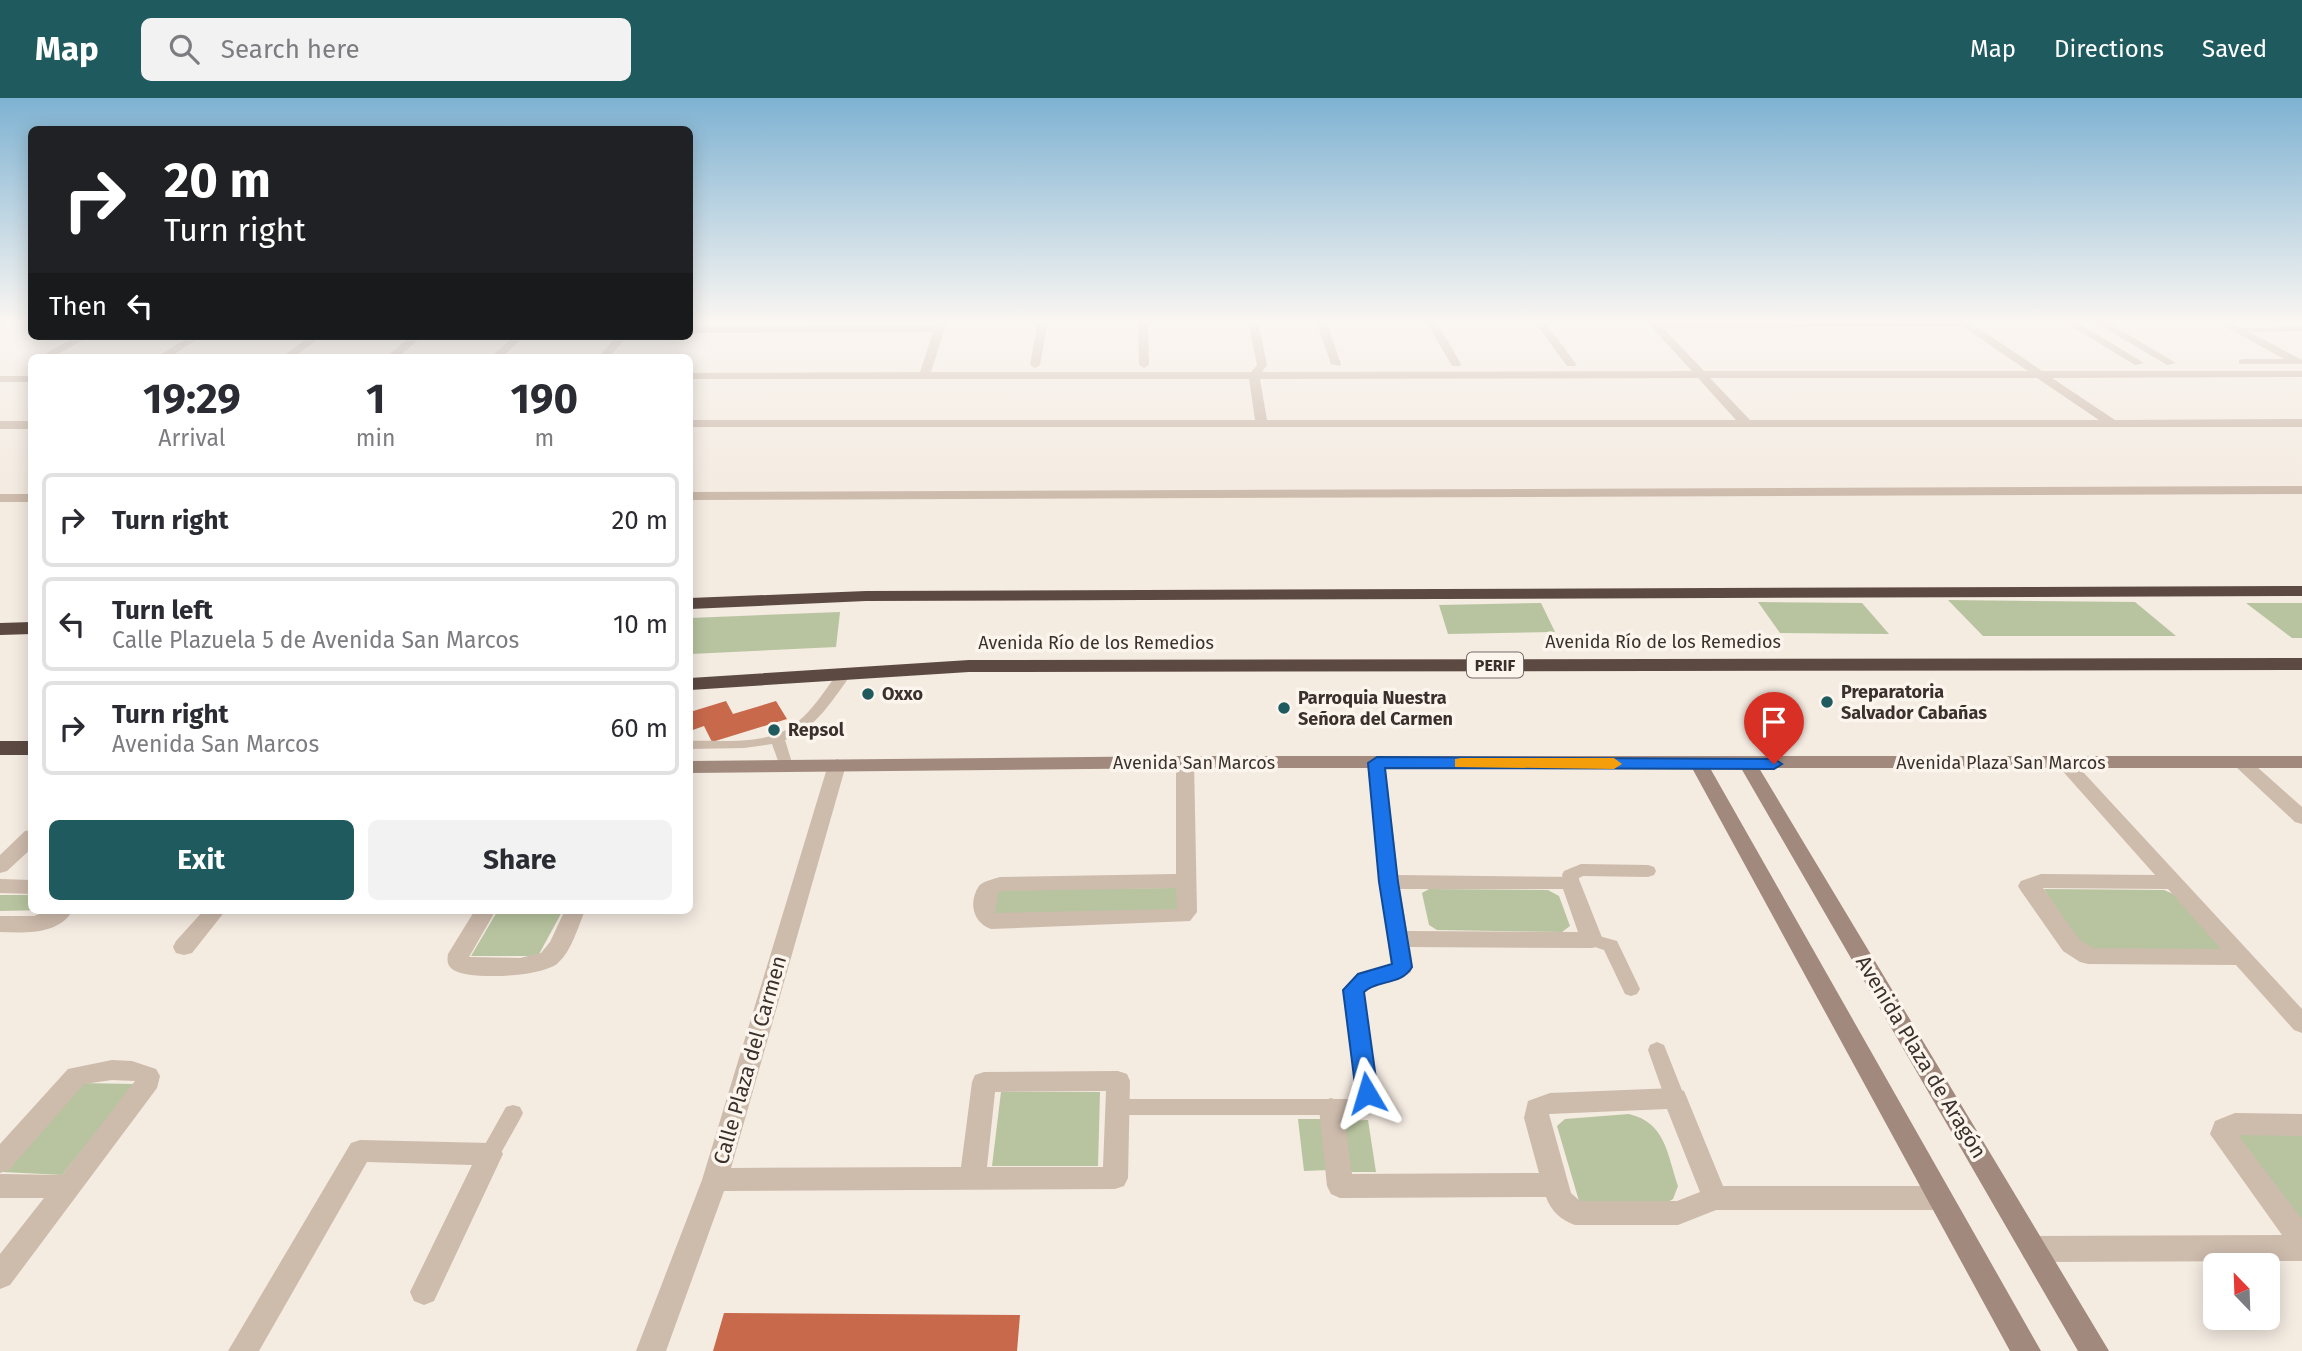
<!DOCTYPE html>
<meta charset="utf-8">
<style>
:root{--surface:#fff;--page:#f2f2f3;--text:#2b2b33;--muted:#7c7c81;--line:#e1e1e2;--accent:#1f5a5e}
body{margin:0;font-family:"Fira Sans",sans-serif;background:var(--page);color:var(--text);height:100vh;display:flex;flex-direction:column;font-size:26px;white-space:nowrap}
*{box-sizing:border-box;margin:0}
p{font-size:23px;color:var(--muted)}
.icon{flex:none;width:38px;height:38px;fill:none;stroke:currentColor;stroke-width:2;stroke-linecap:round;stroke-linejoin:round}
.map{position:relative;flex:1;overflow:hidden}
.side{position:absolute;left:28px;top:256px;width:665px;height:560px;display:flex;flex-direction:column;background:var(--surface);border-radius:10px;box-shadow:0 4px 18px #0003}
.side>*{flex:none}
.guide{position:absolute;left:28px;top:28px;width:665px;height:214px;border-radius:10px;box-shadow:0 4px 18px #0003;background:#202124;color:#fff;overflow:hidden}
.needle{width:46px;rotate:337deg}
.buttons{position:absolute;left:2203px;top:1155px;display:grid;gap:14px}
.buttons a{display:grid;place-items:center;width:77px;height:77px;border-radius:10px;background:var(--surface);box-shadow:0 4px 18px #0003;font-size:35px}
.pin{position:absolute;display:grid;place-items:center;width:60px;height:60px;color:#fff;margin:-72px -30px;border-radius:50% 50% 50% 0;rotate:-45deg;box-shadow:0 0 7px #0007}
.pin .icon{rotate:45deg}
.me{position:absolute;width:77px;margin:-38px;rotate:353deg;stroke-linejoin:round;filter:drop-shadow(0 0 5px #0008)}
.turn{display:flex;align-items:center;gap:24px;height:147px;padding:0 21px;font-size:32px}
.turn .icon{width:91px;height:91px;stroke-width:2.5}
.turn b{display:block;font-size:49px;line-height:60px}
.then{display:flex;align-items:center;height:66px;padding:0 21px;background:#0003;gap:14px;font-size:26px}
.eta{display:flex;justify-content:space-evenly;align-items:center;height:119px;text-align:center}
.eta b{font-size:42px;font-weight:700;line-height:49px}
.cta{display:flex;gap:14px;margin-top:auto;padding:14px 21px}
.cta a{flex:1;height:80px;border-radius:10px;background:var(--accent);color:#fff;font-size:28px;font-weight:700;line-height:80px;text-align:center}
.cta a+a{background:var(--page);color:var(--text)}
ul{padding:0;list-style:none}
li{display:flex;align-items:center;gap:21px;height:94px;margin:0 14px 10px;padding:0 7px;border:4px solid var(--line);border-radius:10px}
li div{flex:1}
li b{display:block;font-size:26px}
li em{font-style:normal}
header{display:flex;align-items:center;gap:42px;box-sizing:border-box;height:98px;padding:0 35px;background:var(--accent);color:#fff}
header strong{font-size:33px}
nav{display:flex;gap:38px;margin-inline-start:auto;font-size:24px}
.search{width:490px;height:63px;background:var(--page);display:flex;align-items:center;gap:18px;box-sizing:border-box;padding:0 24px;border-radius:10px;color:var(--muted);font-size:26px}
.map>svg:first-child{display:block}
</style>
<header>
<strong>Map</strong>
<div class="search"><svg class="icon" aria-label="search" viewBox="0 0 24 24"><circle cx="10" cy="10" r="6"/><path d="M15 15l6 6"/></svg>Search here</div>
<nav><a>Map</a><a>Directions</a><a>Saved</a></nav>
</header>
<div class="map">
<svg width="2302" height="1253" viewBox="0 0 2302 1253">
<rect width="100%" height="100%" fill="#f4ebe1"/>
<path fill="#b8c4a0" d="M1948 502 2135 504 2176 538H1983Z
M1758 504 1862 505 1889 536 1780 535Z
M1541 505 1555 534 1448 536 1439 507Z
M2246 505H2302V540H2292Z
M840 514 836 549 690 556V520Z
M1177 790V816L991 817 994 791Z
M1429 791 1548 792 1559 798 1570 828 1562 834 1437 832 1429 827 1422 795Z
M2044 791 2164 792 2178 798 2224 849 2220 853H2090L2079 848Z
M0 797H31L32 812H47L0 813Z
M498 812H563L538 858H471Z
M78 985 135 986 62 1077 3 1074Z
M1001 994H1100L1098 1068H992Z
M1629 1016C1666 1025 1667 1056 1678 1088L1673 1101 1665 1106 1591 1108 1579 1103 1557 1028 1565 1021Z
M1298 1021H1322L1329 1072 1304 1073Z
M1368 1022 1376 1074H1350L1343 1023Z
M2302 1035V1125L2233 1036Z"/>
<path fill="#c8694b" d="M726 603 733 616 776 603 787 621 712 644 704 628 690 633V614Z
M724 1215 1020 1217 1017 1253H713Z"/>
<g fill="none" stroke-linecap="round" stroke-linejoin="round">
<path fill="#cdbbac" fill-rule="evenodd" d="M2302 229V233L2237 234 2233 232 2237 230Z
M846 570 853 574C835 598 815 633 785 642L793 668 791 671H781L772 646 744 650 690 651V643C722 642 764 647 791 629 812 615 826 590 841 571Z
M1581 766 1648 767 1654 769 1656 773 1654 777 1648 779 1583 778 1579 780 1577 788H1565L1562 777 1564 773Z
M1592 836 1617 843 1640 891 1637 896 1631 898 1625 896 1604 852 1586 846 1583 842 1586 838Z
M1402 862 1408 864 1411 869 1408 874 1369 888 1362 893 1377 995 1360 1015 1353 1017H1118L1111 1015 1108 1009 1111 1003 1118 1001H1349L1357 992V986L1344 892 1357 878Z
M1657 944 1664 947 1666 952 1685 1000 1682 1006 1675 1008 1668 1006 1665 1000 1648 952 1650 947Z
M513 1007 520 1009 523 1015 520 1021 497 1062 490 1065 483 1062 480 1056 483 1050 506 1009Z"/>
<path fill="#cdbbac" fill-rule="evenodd" d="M0 223H13L0 230Z
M937 223H947L931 274H1251L1257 267 1248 223H1258L1267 267 1262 274 1692 273 1646 223H1968L2042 273H2302V279L2052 280 2115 322 2302 321V329H690V322H1255L1249 281H690V275L920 274 933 234 690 235V229L935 228ZM1962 228 2028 273H1704L1663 230ZM1698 280 1736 322H1267L1260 281ZM1710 280H2037L2099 322H1750Z
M1038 223H1048L1040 267 1035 270 1030 267Z
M1138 223H1148L1149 267 1144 270 1139 267Z
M1316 223H1326L1341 266 1340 268 1331 266Z
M1426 223H1436L1461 266 1460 268H1452Z
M1534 223H1544L1576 266 1575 268H1567Z
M2063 223H2075L2144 265 2135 267Z
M2093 223H2105L2176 265 2167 267Z
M2215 223H2228L2302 262V266H2239V262L2243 261H2284Z
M77 238H90L53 259H40Z
M190 238H202L170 259H157Z
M310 238H322L294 259H282Z
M411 238H423L398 259H386Z
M514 238H525L502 259H491Z
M617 238H628L609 259H598Z
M0 278H32V284H0Z
M0 323H32V331H0Z
M2302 388V396L690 402V394Z
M0 396H32V404H0Z
M1185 658 1194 664 1197 814 1190 823 991 831C973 825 968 804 979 788 983 783 994 781 1000 779L1176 776V664ZM1176 790 1177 811 995 815 998 795 1002 793Z
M2241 658 2247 660 2302 709V726L2295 724 2235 668 2232 664 2235 660Z
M1376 659 1385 665 1398 777 1578 779 1603 842 1600 848 1592 850 1410 849 1413 869 1410 875 1402 877 1394 875 1391 869 1367 665ZM1400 791H1563L1578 834 1407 833Z
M2065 659 2071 661 2302 911V935L2294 932 2236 867 2088 866 2080 864 2063 853 2021 793 2018 788 2021 783 2041 776 2155 777 2059 669 2056 665 2059 661ZM2043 790 2168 791 2221 851 2092 850 2079 841Z
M837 661 846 667 731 1070 961 1069 972 984 975 977 984 974 1118 973 1127 976 1130 983 1128 1080 1124 1088 1115 1091 724 1093 666 1253H636L702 1082 828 667ZM1106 993 1103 1069H987L995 994Z
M32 732V750L7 773 0 775V757L25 733Z
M0 781 32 782V796L0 795Z
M49 812H73C59 837 25 835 0 834V818H34Z
M204 812H226L192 855 184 857 176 855 173 849 176 843Z
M475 812H496L469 859 520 860 541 855 550 844 565 812H585C578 829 572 852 558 865 543 879 468 883 452 871 447 867 447 862 448 856Z
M112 962 132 963 156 971 160 978 157 990 10 1187 0 1191V1156L44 1100H0V1076L62 1077 135 983 112 982 84 986 9 1072 0 1075V1046L68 971Z
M1675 990 1684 993 1687 1000 1723 1088H1940L1949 1092 1953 1100 1949 1108 1940 1112H1716L1678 1127H1575C1561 1122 1551 1113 1546 1099L1340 1100 1331 1096 1327 1088 1319 1010 1322 1003 1331 1000 1340 1003 1343 1010 1352 1076 1539 1075 1524 1020 1528 1003 1550 995ZM1667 1011 1700 1094 1677 1103H1580L1571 1095 1549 1016Z
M2235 1015 2302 1016V1038L2238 1037 2302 1121V1163L2034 1164 2024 1160 2020 1151 2024 1142 2034 1138 2282 1137 2210 1036 2215 1023Z
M360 1042 490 1045 499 1048 503 1056 434 1203 424 1207 414 1203 410 1194 472 1067 367 1064 259 1253H228L351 1045Z"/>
<path fill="#a18a7d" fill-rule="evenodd" d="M1185 658H2302V670H1759L2109 1253H2078L1741 670H1710L2041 1253H2010L1692 670H1185L690 675V663Z"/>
<path fill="#5c4a42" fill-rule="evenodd" d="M2302 488V498L866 503 690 511V500L866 493Z
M32 524V536L0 537V525Z
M2302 560V572L969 574 690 592V580L969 562Z
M0 643H32V657H0Z"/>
</g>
<linearGradient id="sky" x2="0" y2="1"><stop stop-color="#7eb2d2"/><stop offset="0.56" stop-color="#faf6f2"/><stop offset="1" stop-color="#faf6f2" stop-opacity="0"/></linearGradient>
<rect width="2302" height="398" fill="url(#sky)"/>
<path fill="#1a73e8" stroke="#114b97" stroke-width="2" d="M1377 659 1774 661 1782 666 1774 671 1385 670 1398 784 1412 869C1401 888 1378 881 1364 894L1378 995 1375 1002 1367 1005 1359 1002 1356 995 1343 892 1358 876 1392 866 1379 784 1368 665Z"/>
<path fill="#f59e0b" d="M1461 660H1614L1622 666 1614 671 1455 669V661Z"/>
<g fill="#1f5a5e" stroke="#fbf5ee" stroke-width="2.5">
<circle cx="868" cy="596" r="7"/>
<circle cx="1827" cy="604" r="7"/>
<circle cx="1284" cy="610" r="7"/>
<circle cx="774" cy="632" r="7"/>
</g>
<g text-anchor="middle" stroke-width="7" stroke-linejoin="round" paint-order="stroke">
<rect fill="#fbf5ee" stroke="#756b66" stroke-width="2" x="1467" y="554.5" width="56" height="25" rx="5"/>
<g font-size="16" font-weight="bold" fill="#3b302b">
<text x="1495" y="573">PERIF</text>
</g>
<g font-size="18" fill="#3b302b" stroke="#fbf5ee">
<text x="1663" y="550">Avenida Río de los Remedios</text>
<text x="1096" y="551">Avenida Río de los Remedios</text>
<text x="1194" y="671">Avenida San Marcos</text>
<text x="2001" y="671">Avenida Plaza San Marcos</text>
</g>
<g font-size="18" font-weight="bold" fill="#3b302b" stroke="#fbf5ee" text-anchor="start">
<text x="1841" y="600">Preparatoria<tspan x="1841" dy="21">Salvador Cabañas</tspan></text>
<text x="882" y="602">Oxxo</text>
<text x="1298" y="606">Parroquia Nuestra<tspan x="1298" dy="21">Señora del Carmen</tspan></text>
<text x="788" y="638">Repsol</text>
</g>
<g font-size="21" fill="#3b302b" stroke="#fbf5ee">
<text transform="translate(1921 959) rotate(59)" y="7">Avenida Plaza de Aragón</text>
<text transform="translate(750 962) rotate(-74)" y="7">Calle Plaza del Carmen</text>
</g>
</g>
</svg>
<div class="buttons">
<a><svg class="needle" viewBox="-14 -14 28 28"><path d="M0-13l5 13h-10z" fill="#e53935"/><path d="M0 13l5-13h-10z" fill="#7c7c81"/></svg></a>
</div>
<div class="pin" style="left:1774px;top:666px;background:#d93025"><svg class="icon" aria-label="arrive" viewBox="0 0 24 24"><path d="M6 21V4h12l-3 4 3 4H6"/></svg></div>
<svg class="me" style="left:1367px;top:995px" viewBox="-20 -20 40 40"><path d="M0-17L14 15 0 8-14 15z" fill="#1a73e8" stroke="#fff" stroke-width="4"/></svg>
<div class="guide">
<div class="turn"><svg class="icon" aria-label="right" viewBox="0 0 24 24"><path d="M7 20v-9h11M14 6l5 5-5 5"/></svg><div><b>20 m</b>Turn right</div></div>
<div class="then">Then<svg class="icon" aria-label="left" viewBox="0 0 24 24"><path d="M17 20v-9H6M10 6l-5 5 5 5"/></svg></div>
</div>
<section class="side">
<div class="eta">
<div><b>19:29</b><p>Arrival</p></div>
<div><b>1</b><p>min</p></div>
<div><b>190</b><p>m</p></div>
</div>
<ul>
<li><svg class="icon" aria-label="right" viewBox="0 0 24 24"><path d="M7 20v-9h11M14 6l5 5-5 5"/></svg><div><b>Turn right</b></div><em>20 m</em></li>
<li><svg class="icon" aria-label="left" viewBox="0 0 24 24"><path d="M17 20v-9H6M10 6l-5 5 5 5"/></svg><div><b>Turn left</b><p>Calle Plazuela 5 de Avenida San Marcos</p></div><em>10 m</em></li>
<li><svg class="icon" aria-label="right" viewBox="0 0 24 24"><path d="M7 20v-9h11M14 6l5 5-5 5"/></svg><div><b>Turn right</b><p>Avenida San Marcos</p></div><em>60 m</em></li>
</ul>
<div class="cta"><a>Exit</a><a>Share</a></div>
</section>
</div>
